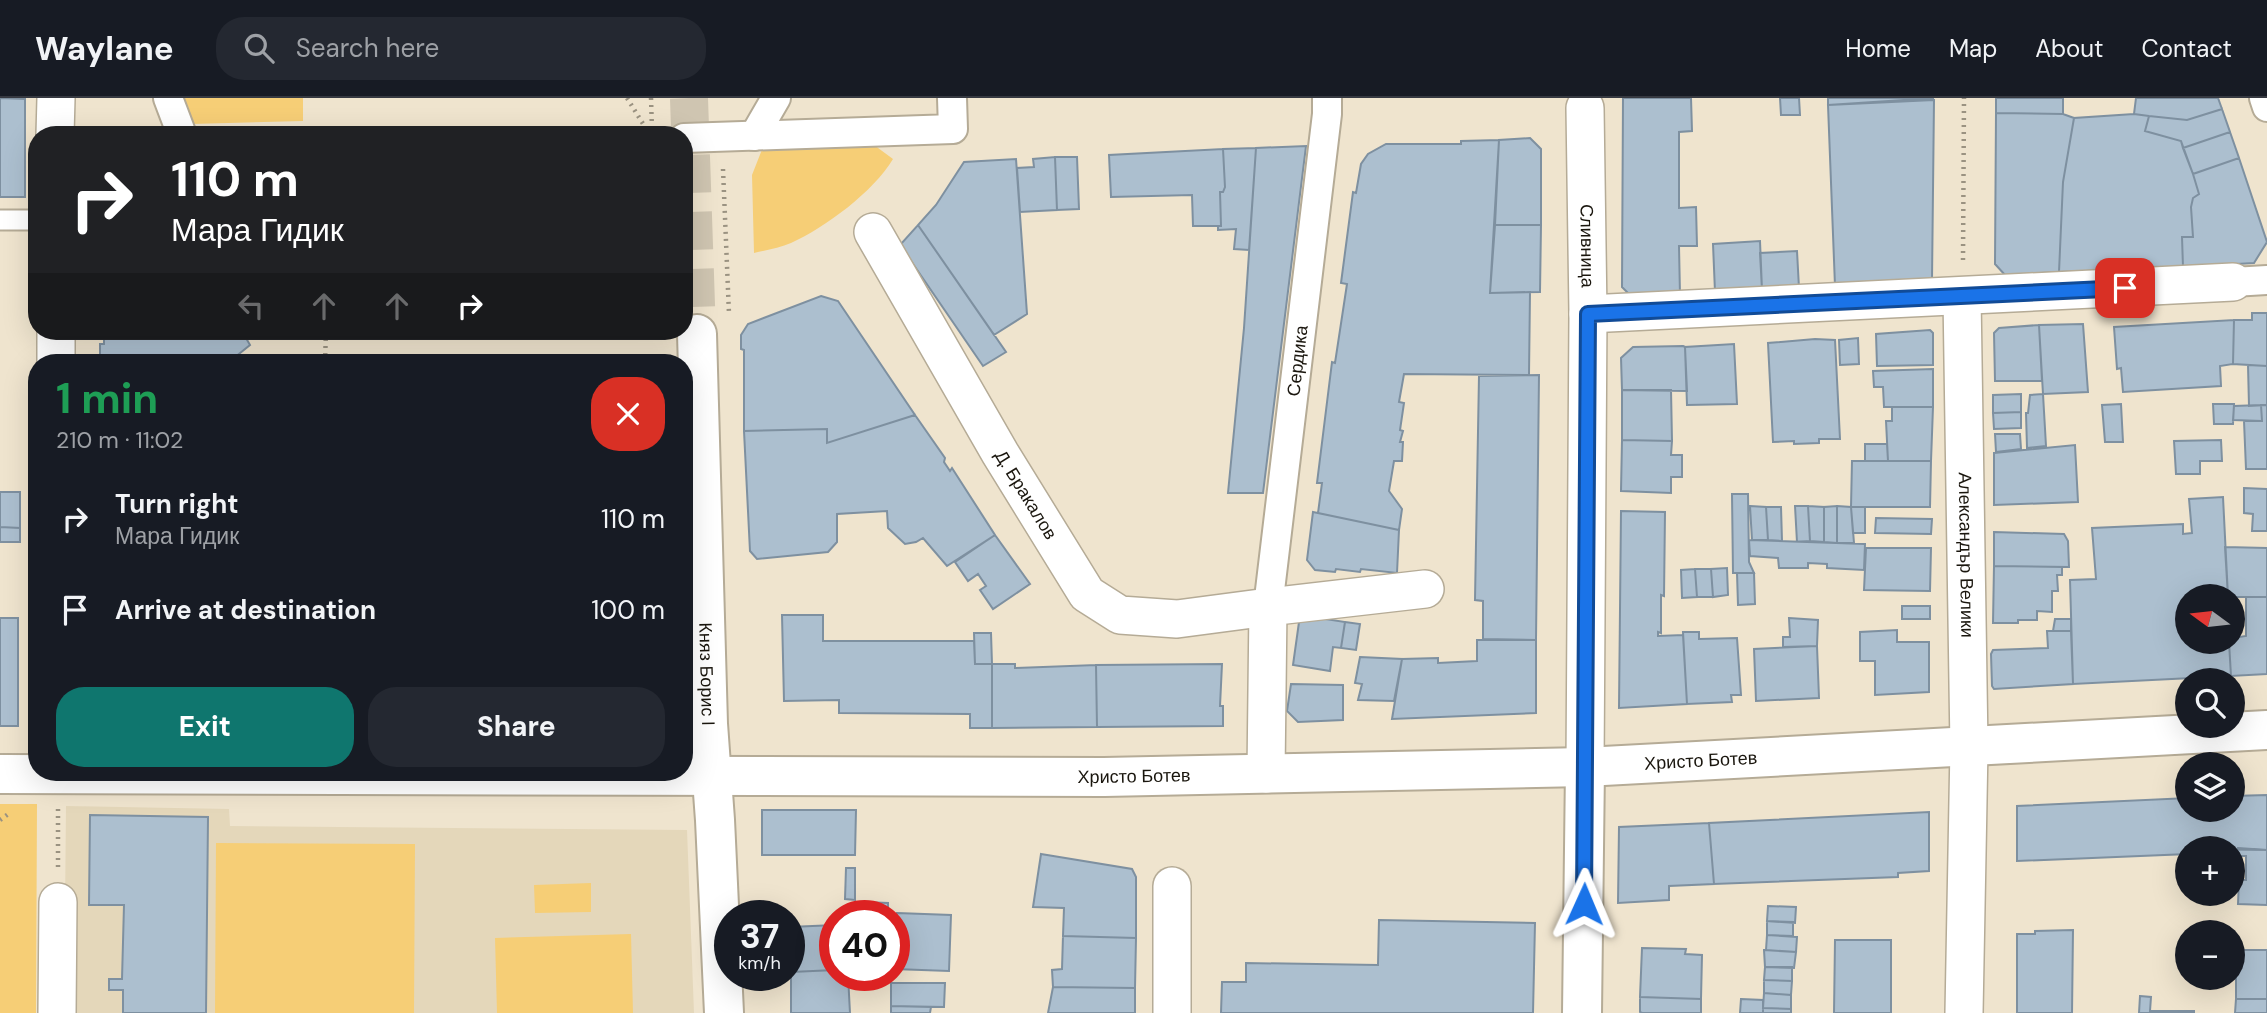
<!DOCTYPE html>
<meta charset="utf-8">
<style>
:root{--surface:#171b24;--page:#242831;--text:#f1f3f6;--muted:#9ea1a6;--line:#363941;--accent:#0f766e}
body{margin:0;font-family:"DM Sans",sans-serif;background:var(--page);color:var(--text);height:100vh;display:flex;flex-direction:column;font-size:26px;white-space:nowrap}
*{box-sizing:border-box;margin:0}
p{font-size:23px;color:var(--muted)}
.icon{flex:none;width:38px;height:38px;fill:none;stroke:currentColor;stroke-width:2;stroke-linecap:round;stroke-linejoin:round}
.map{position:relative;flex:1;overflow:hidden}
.side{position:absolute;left:28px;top:256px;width:665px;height:427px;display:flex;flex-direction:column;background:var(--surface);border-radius:28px;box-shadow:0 7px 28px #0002}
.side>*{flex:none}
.banner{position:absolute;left:28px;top:28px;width:665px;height:214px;border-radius:28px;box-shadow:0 7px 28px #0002;background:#202124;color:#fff;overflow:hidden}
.needle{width:46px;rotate:285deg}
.controls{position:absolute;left:2175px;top:486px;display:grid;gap:14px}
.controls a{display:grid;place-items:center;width:70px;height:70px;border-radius:50%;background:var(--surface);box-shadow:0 7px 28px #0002;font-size:35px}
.speed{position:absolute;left:714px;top:802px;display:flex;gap:14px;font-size:35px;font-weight:700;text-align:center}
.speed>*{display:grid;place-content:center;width:91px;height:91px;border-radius:50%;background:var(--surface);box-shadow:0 7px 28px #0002;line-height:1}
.speed small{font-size:18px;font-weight:400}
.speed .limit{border:10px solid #d22;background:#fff;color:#111}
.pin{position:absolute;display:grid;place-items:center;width:60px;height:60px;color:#fff;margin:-30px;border-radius:14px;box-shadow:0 4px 10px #0006}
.me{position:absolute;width:77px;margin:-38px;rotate:1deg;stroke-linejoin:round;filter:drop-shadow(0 0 5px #0008)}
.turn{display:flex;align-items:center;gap:24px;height:147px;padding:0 28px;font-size:32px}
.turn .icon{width:91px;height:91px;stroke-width:2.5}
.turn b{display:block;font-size:49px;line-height:60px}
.lanes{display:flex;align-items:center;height:66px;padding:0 28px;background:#0003;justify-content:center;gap:35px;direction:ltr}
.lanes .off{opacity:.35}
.round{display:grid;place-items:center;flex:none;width:74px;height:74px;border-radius:28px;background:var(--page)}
.overview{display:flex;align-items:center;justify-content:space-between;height:119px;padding:0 28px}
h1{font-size:42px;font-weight:700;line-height:52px;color:#1e9e55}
.primary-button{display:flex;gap:14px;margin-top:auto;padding:14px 28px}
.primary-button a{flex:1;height:80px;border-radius:28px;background:var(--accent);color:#fff;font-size:28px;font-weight:700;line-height:80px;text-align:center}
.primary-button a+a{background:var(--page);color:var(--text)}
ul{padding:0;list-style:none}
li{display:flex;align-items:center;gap:21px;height:91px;padding:0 28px}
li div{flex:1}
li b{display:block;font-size:26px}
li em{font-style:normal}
header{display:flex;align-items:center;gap:42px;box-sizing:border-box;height:98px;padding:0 35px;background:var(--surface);border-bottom:2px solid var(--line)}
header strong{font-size:33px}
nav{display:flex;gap:38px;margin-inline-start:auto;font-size:24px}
.search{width:490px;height:63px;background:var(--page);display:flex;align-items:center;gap:18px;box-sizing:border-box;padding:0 24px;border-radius:28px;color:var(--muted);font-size:26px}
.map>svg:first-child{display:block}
</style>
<header>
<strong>Waylane</strong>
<div class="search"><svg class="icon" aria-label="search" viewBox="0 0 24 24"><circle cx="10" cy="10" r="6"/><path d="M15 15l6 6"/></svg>Search here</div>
<nav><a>Home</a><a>Map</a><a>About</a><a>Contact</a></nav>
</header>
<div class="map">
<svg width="2267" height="915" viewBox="0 0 2267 915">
<rect width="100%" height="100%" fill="#efe4ce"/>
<path fill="#e4d7ba" d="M66 708 229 711 230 728 687 732 694 915H64Z"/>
<path fill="#f6ce76" d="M182 0H303V23L191 26Z
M874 47 893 61C873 94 826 129 791 145 780 150 766 152 754 155L752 77 763 49Z
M0 706H37L36 915H0Z
M216 745 415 746 414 915H215Z
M591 785V814L535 815 534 787Z
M631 836 633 915H497L495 840Z"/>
<path fill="#acbfcf" stroke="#7e90a0" stroke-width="2" d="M0 0 25 1V99H0Z
M1623 0H1691L1692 33 1679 34V110L1696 109 1697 148H1679L1680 197 1632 199 1622 189Z
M1780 0H1799L1800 17H1781Z
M1828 0H1934L1828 7Z
M1996 0H2063V16L1996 15Z
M2136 0H2218L2222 11 2187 22 2149 18 2134 16Z
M1934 2 1932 182 1835 188 1828 7Z
M2222 11 2230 34 2183 50 2181 43 2145 33 2149 18 2187 22Z
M1996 15 2063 16 2074 20 2063 84 2059 174 2005 177 1995 166Z
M2134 16 2149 18 2145 33 2181 43 2193 76 2199 96 2193 100 2191 109 2193 139H2182L2183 169 2059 174 2063 84 2074 20Z
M2230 34 2239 60 2193 76 2183 50Z
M1530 40 1541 51V127H1495L1499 42Z
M1499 42 1490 195 1530 194 1529 277 1404 276 1399 304 1404 305 1400 332 1403 333 1400 344H1403L1402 363H1394L1389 393 1402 411 1399 432 1318 415 1322 385H1317L1332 264 1335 265 1347 186 1341 185 1353 94 1356 95 1361 66 1368 56 1386 46H1461V43Z
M1306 48 1263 395H1228L1244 230 1256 50Z
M1256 50 1249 152 1234 151 1236 131 1218 132V128H1221L1220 94H1223L1225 89 1223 51Z
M1223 51 1225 89 1223 94H1220L1221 128H1193L1192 97 1111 99 1109 57Z
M1055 59H1077L1079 111 1057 112Z
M1055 59 1057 112 1020 114 1017 70 1034 69 1033 61Z
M2239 60 2267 144 2254 165 2183 169 2182 139H2193L2191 109 2193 100 2199 96 2193 76Z
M1016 61 1027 216 994 237 918 127 936 107 964 64Z
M918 127 1006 254 983 268 900 147Z
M1495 127H1541L1540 194 1490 195Z
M1760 143 1762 192 1715 194 1713 146Z
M1797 153 1799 190 1762 192 1760 155Z
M821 198 838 203 915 317 827 345V331L744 333V252L741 251V237L748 226Z
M2252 215H2267V268L2233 266 2234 222H2252Z
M2234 222 2233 266 2220 268 2221 288 2123 294 2121 270 2117 271 2114 229Z
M2083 226 2088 294 2043 296 2039 227Z
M2039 227 2042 283H1995L1994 235 1999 230Z
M1930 232 1933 235V267L1877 268 1876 236Z
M104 233H242L250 247 229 264H100V246H104Z
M1858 240 1859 266 1840 267 1839 242Z
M1815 241 1835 242 1840 341H1819V345L1794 346V343L1773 344 1768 245Z
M1734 246 1737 306 1687 307 1685 249Z
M1683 248 1685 249 1687 293 1622 292 1621 260 1633 249Z
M2248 267 2267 268V307L2249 308Z
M1933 271V309H1884L1883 289H1874L1873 273Z
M1539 277 1536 542 1483 541V503L1475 502 1479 278Z
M1622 292H1671L1672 343 1622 342Z
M2021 296V314L1993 315V297Z
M2043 296 2046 348 2027 350 2026 315H2028L2030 297Z
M2121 306 2123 344H2105L2102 307Z
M2213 306H2234L2233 326H2214Z
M2261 307H2267V371H2246L2244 323H2262Z
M2261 307 2262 323 2233 322 2234 308Z
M1892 309H1933L1931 363H1888L1886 323H1892Z
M2021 314V330L1994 331 1993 315Z
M915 317 945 360 944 364 950 373 952 370 995 437 947 468 923 440 916 444 905 446 888 430 887 413 837 416V444L828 454 757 461 750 453 744 333 827 331V345Z
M1995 336H2020L2021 351 1996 354Z
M1622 342 1672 343 1671 357H1682V379H1671V395L1621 393Z
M2221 342 2222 363H2200V376H2176L2174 343Z
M1865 346H1887L1888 363H1865Z
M2075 347 2078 404 1994 407V355Z
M1852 363H1931L1930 409H1851Z
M2244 390 2267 391V433H2252L2253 416 2244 415Z
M0 394H20V430L0 429Z
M1732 396H1748L1749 464 1754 475H1733Z
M2223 399 2228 499H2188V544H2229L2231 578 2073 586 2070 482 2096 481 2092 430 2183 426V436L2192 435 2189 401Z
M1750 408 1766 409 1768 442H1752Z
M1795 408H1808L1810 443 1797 444Z
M1808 408 1824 409V444L1810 443Z
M1837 408 1851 409 1854 445H1837Z
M1837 408V445L1824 444V409Z
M1766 409H1781L1782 443 1768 442Z
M1851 409H1865V435H1853Z
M1621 413 1665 414 1664 498 1661 497V535L1658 534V538L1683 537 1687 606 1619 610Z
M1313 414 1399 432 1397 475 1361 471 1360 474 1336 471 1335 474 1315 472 1307 462Z
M1876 420 1932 421 1931 436 1875 435Z
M0 429 20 430V444H0Z
M1994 434 2064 436 2068 443 2069 469 1994 468Z
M995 437 1030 486 993 511 980 492 986 488 978 476 968 483 955 464Z
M1749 442 1865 446 1864 472 1827 470V466L1808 465V470H1779L1778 460 1750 458Z
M2225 449 2267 450V499H2228Z
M1866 450H1931L1930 493 1864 492Z
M1994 468 2062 469V477H2057L2058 493H2052V514L2037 513V522H2018V525H1993Z
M1727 470 1728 497 1713 499 1711 471Z
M1695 471 1697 499 1682 500 1681 472Z
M1695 471H1711L1713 499H1697Z
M1737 475H1754L1755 506 1738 507Z
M2246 499H2267V576L2231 578 2229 544H2233V540L2246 538Z
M1902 508H1930V521H1902Z
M782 517H823V543H974L975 566H992V630H970V616L839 615V602L784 603Z
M1300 517 1345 524 1341 550 1333 549 1330 573 1293 567Z
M0 520H18V628H0Z
M1789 520 1818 522 1817 548 1783 549V539H1790Z
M2055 521H2071V533H2053Z
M1345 524 1360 526 1356 552 1341 550Z
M1897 532V544H1929V594L1875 597V563H1860V534Z
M2047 533H2071L2073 586 1994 591 1992 588 1991 556 1993 552 2048 550Z
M1683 534H1699V541L1737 540 1741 597H1731L1732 604 1687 606Z
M974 535H991L992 566H975Z
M1477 542H1536V615L1392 621 1402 561 1438 560V565L1477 563Z
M1817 548 1819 600 1756 603 1754 551Z
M1360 559 1402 561 1394 603 1358 602 1362 586 1355 585Z
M992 566H1015V570L1096 567 1097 629 992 630Z
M1222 566 1220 608H1223V628L1097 629 1096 567Z
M1291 586 1343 587V622L1298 624 1287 613Z
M2267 697V752L2188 751V756L2017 763V708L2188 700V712H2233V698Z
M762 712H856L855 757H762Z
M1929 714V773L1898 775V779L1714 786 1709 725Z
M90 717 208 719 206 915H123V892H109V881H122L124 807H89Z
M1709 725 1714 786 1669 788V802L1618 805 1619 729Z
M2238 750 2267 752V807L2238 806 2239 782H2246V758H2237Z
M1041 756 1132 771 1136 779V840L1063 838 1064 810 1033 809Z
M846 770H855V802L845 801Z
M862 804 888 805V817H861Z
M1768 808 1796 809 1795 825 1767 823Z
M897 815 951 817 949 873 894 871Z
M1379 822 1535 825 1533 915H1221L1222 884H1246V865L1378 867Z
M1767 823 1793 824V838L1767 837Z
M835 827V872L791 874 790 829Z
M2073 832 2072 915H2017V836H2035V833Z
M1767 837 1797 839 1796 854 1766 852Z
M1063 838 1136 840 1135 890 1053 889 1052 872 1062 871Z
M1835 842H1891V915H1834Z
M1642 850 1686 851 1685 856 1702 857 1701 901 1640 899Z
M1764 852 1796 854 1794 870 1765 869Z
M2236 852H2267V901H2236Z
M1765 869H1792V883L1764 882Z
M835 872V877H848L850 915H791V874Z
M1764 882 1792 883 1791 897 1764 895Z
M891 885H945L944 909 891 908Z
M1053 889 1135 890V915H1048Z
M1764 895 1791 897V911L1763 910Z
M2140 898 2151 899 2150 913H2194V915H2139Z
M1640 899 1701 901V915H1642L1640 914Z
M1741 901 1763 902V915H1740Z
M2236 901H2267V915H2235Z
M891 908 931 909 930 915H891Z
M1763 910 1791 911V915H1763Z"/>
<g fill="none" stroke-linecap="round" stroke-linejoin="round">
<path stroke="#cfc5b1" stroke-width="38" stroke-dasharray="38 19" stroke-linecap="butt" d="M689 0 697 236"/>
<g stroke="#b5ab96" stroke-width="23">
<path id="service" d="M0 122H37"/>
</g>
<g stroke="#b5ab96" stroke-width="32">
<g id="pedestrian">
<path d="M168 0 182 37"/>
<path d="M2264 0 2267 9"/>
<path d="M754 38 776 0"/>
<path d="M684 40 953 31 952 0"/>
<path d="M2233 184 2267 182"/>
<path id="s1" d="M1268 509 1327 16V0"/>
</g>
</g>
<g stroke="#b5ab96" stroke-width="40">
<g id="minor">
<path id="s2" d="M1585 10 1588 216 1585 669"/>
<path d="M55 37 56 0"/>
<path id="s3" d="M873 134 1000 355 1087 496 1120 517 1177 521 1268 509"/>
<path id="s4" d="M1962 198 1969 649 1964 915"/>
<path d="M1588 216 2233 184"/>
<path d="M56 233V264"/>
<path d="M1266 676 1268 509 1425 491"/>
<path d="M57 915 58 804"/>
<path d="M1172 915V788"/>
</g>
</g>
<g stroke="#b5ab96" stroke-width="42">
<g id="tertiary">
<path id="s5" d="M697 236 708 626 715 722 724 915"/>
<path d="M1582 915 1585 669"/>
</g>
</g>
<g stroke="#b5ab96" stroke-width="42">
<g id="secondary">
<path id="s6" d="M0 676 1104 679 1585 669 2267 632"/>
</g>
</g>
<path stroke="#9a9281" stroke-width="4.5" stroke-dasharray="2 5" stroke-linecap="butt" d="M627 0 650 37
M651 0 652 32
M723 71 729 216
M1963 162 1964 0
M325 264 326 233H329
M58 711V769
M0 722 11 714"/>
<use href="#service" stroke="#fff" stroke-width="19"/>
<use href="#pedestrian" stroke="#fff" stroke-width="28"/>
<use href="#minor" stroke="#fff" stroke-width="37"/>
<use href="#tertiary" stroke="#fff" stroke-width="38"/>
<use href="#secondary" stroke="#fff" stroke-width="38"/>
</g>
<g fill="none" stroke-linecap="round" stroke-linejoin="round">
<g stroke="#114b97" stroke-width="18">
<path id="route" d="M1584 806 1588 216 2125 190"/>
</g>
<use href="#route" stroke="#1a73e8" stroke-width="12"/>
</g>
<g text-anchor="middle" stroke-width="6" stroke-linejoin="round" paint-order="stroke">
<g font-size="18" fill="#1a160e" stroke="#efe4ce">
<text dy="6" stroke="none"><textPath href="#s2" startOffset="138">Сливница</textPath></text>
<text dy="6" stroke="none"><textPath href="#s1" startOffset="248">Сердика</textPath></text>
<text dy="6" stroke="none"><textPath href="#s3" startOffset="304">Д. Бракалов</textPath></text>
<text dy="6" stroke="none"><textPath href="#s4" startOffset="259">Александър Велики</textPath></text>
<text dy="6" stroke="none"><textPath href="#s5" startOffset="340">Княз Борис I</textPath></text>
<text dy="6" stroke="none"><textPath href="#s6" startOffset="1701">Христо Ботев</textPath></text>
<text dy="6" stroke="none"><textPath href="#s6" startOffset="1134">Христо Ботев</textPath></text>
</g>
</g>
</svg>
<div class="controls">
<a><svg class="needle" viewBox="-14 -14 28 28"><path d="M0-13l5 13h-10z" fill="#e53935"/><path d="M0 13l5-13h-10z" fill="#9ea1a6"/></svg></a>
<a><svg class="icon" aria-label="search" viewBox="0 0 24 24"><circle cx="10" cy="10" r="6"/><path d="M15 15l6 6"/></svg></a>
<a><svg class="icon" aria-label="layers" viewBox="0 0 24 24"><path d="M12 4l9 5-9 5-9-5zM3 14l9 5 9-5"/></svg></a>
<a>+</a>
<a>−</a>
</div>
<div class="speed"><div>37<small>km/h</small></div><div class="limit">40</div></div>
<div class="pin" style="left:2125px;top:190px;background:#d93025"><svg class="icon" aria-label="arrive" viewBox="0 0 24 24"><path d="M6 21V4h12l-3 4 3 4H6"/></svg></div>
<svg class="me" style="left:1584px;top:806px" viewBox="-20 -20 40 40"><path d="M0-17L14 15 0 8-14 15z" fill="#1a73e8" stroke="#fff" stroke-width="4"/></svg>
<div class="banner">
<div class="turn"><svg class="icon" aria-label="right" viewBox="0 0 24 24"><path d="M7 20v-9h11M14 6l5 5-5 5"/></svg><div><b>110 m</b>Мара Гидик</div></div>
<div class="lanes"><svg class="icon off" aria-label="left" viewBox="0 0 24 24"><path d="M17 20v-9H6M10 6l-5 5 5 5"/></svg><svg class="icon off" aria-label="ahead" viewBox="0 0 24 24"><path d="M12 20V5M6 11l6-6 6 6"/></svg><svg class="icon off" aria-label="ahead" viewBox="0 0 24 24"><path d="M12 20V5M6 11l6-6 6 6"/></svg><svg class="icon" aria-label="right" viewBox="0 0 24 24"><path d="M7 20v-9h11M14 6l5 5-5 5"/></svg></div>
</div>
<section class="side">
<div class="overview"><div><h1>1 min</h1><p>210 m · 11:02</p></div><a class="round" style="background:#d93025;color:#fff"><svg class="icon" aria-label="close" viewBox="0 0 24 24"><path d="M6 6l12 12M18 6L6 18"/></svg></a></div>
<ul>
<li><svg class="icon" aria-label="right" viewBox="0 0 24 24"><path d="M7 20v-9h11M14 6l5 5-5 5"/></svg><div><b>Turn right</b><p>Мара Гидик</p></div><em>110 m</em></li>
<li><svg class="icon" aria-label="arrive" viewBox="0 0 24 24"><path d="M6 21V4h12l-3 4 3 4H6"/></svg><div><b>Arrive at destination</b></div><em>100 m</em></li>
</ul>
<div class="primary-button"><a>Exit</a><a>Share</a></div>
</section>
</div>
